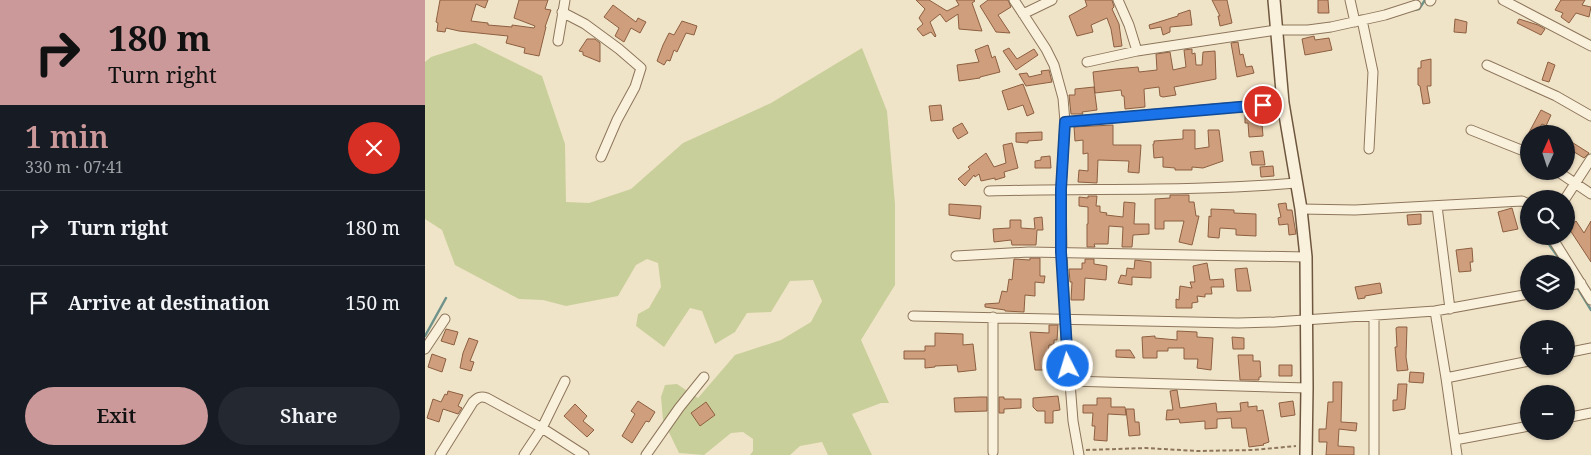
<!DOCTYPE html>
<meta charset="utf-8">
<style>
:root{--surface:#171b24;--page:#242831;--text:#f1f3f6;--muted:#9ea1a6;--line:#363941;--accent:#cc999b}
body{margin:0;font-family:"Noto Serif",serif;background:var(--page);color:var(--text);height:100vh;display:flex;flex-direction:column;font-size:19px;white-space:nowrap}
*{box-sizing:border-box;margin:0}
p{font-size:16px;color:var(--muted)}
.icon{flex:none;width:28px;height:28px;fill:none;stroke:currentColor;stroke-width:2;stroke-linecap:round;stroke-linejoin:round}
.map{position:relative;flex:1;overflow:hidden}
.side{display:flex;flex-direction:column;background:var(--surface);width:425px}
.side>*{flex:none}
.guide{background:#cc999b;color:#111;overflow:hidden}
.needle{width:32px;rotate:3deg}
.controls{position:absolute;left:1095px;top:125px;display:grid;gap:10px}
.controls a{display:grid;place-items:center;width:55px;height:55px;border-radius:50%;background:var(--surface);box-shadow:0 1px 4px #0004;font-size:25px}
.pin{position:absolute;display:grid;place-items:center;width:42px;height:42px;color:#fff;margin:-21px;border:2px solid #fff;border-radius:50%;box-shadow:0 1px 5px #0007}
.me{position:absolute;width:55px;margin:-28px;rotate:355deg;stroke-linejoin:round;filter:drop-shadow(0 0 4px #0008)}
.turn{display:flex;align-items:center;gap:18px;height:105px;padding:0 25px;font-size:22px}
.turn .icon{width:65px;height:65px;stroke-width:2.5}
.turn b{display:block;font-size:35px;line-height:42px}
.round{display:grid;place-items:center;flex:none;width:52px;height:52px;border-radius:26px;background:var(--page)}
.head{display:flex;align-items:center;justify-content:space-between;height:85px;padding:0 25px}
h1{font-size:30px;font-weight:600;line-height:38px;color:var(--accent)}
.button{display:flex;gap:10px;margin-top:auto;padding:10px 25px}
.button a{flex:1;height:58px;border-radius:30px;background:var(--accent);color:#111;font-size:20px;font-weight:600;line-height:58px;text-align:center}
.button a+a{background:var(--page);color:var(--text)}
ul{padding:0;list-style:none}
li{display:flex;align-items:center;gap:15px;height:75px;padding:0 25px;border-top:1px solid var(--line)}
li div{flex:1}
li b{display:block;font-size:19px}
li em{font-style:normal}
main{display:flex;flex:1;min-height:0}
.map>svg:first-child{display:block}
</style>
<main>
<section class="side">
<div class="guide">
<div class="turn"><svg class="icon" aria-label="right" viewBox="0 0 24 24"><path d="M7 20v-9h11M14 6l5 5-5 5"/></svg><div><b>180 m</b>Turn right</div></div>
</div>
<div class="head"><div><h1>1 min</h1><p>330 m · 07:41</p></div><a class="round" style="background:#d93025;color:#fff"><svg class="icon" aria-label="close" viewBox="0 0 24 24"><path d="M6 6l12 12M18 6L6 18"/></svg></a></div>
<ul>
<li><svg class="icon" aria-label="right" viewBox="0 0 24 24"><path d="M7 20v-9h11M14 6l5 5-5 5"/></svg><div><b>Turn right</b></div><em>180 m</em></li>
<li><svg class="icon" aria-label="arrive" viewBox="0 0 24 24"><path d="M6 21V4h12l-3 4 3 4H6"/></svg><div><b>Arrive at destination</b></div><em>150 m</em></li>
</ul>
<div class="button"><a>Exit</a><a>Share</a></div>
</section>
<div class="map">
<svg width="1166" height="455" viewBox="0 0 1166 455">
<rect width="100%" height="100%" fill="#f0e4c8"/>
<path fill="#c9cf9b" d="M50 43 117 76 140 144 141 202 164 203 206 189 258 143 346 103 437 48 462 111 470 204V285L436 340 464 403H456L427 414 447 455H403L397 442 375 446 365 455H325L328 451V439L318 432 306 433 279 455 254 453 238 420 236 397 240 385 252 384 273 398 310 355 356 340 386 322 397 301 388 280 365 281 346 312 322 313 310 332 290 344 277 311 265 308 239 347 211 326 213 314 224 308 236 287 233 263 222 259 211 265 193 296 141 306 118 300 94 299 30 265 17 230 0 219V62L6 57Z"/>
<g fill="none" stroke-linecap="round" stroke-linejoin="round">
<path stroke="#6f938a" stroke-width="2.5" d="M989 10 994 9 1000 0
M1100 205 1104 211
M1118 236 1138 264
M1152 287 1166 310
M0 336 21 298"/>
</g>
<path fill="#cf9f7d" stroke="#8d5f41" d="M15 0H63L60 8 51 4 46 21 63 23V25L87 27V25L109 28 110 26 89 18 94 0H123L120 9 126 10 120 27H121L114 56 99 53 100 48 81 43 83 36 34 31 21 28 20 32 12 31 13 23 11 22Z
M491 0H504L522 11 534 5 531 0H549L550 1 547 3 557 31 534 29 533 14 521 22 515 14 505 22 511 36 510 37 506 32 498 36 492 29 498 24 494 18 500 9Z
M563 0H583L586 7 573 15 585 33 571 32 555 6Z
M660 0H687L689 7 687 9 694 24 697 46 689 47 686 29 682 18 666 25 668 32 652 36 644 16 662 6Z
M787 0H802L807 23 795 26 793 16H795Z
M893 0H903L904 13H893Z
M1136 0H1160L1157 5 1166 7 1164 17 1151 13 1144 23 1136 17 1138 13 1130 10Z
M188 5 211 22 213 18 221 22 215 33 206 28 199 42 190 36 194 28 179 17Z
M765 10 767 25 745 27V32L738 35 736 27 725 29 724 25 753 16V14Z
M1030 19 1042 22 1041 33 1029 32Z
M1094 19 1113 25 1120 29 1116 35 1092 23Z
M257 21 272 26 269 35 261 33 252 52 249 50 245 61 242 60 239 65 232 61 238 45 244 33 249 35Z
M889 36 890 40 904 38 907 50 880 55 877 39Z
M162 39H170L175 43V62L158 55V52L154 51Z
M813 42 815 55 818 54 821 67 827 66 829 73 812 77 806 43Z
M563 45 567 58 570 56 575 72 555 77V78L534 81 532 65 554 62 550 50Z
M584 48 592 59 609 49 613 55 591 70 578 51Z
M767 49V54L770 53 771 65H777L778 52 790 51 791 79 749 87 751 95 738 97 735 96 734 87 719 89 720 107 700 109 699 96H697L696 90 670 93 668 72 691 69 713 67 714 72 732 70 731 54 745 52 748 70 761 67 759 50Z
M1006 59V86H1002L1005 103 998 104 995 86 993 85V68H996V61Z
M1123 62 1130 65 1124 82 1117 80Z
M624 70 627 82 601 86 594 74 602 73 604 77 617 74 616 71Z
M598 84 609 113 602 116 598 105 583 110 577 91Z
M669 87 672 110 657 112 658 114H646L644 95H650V89Z
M516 105 518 120 506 121 504 106Z
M1116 110 1126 115 1121 126 1117 124 1110 134H1104V142L1100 140Z
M834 112 835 125 837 124 838 136 824 137 823 123H820V113Z
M537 123 543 133 533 139 528 131V128Z
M688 125V145H716L714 173 703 172 704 161 673 160 672 183 653 182 654 170 663 171V153L658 154V140L650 141 649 127Z
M758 130H770V149L784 147 783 130H794L798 161 778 168 767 167V170H750V168L738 167V157L729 158 728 144H729V141L758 139Z
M617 132V140L603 141V143L591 142V133Z
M1145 141 1164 153 1159 158 1141 147Z
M587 143 593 168 579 172 580 177 570 180V178L556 181 554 174 550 177 549 175 540 186 533 179 545 169 543 167 561 153 569 167 581 163 578 145Z
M838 151 840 165H827L825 152Z
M625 156 626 168H610V161L616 160V157Z
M848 166 849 176 836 177 835 167Z
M745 195H764V202H769L771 216H774L767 245 754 242 759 221H739V229H730V199L745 198Z
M663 196H672L671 206H675V212L682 213 681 215 698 217 699 202 710 203 709 224H724V234L708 235 707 247H697L698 227 684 226 683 244H669L670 247H662V224H663V207L654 206V197L663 198Z
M861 203 862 210H867L871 234 864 235 863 224 854 225 853 218 856 217 853 204Z
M524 204 556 206 555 219 524 215Z
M1087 208 1093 229 1078 232 1073 212Z
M786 209 809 210V213L831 214V236L811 235V229L795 228 794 238 783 237 784 216 786 217Z
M996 214V224L983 225 982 215Z
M617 217 618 230H612L611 245H587L586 240 569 242 568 229 585 228V220H596V228L610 229 609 218Z
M1151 221 1159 233 1166 221V262L1143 227Z
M1047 248 1048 262H1045L1046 271 1034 272 1031 250Z
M605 258H615V276H620L619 283 610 282V296L600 295 599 312 580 311V310L560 307V304L574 303 577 291 582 292 584 279 587 280 589 259 605 260Z
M660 259H669V264L682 266 681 280 660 278 659 300H646L647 282H645L644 269H657V263H660Z
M710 260 726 262V278L707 277V285L693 283 696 275 701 276 702 268 709 269Z
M782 263 785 280 798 279 799 287H786L787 294H780V297L772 296 773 302 767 303V308H751V299L754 300 755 286 767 288 765 282H770L768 266Z
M822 268 826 291H812L810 269Z
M955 283 957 293 940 296V298L933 299 930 287Z
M624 325H633L632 340H629V345H624L622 362H620L619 370H610L605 332 624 333Z
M973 327H982L981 357 983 370 972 371 970 347H972L971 328Z
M21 329 33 332 29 345 16 341Z
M752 331 772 332V337L788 338 786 370 772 368 773 359H759V348H743V351H732V358H718L717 337 730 336V338L752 340Z
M510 333 538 334V345L548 344 551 370 533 372 532 365 510 366V367L500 368V359H479V351H500V346H510Z
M807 337 819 338V349H808Z
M44 338 53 341 45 361 49 362 46 371 35 368 38 353Z
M691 350H705L710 358 691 357Z
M7 354 21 359 17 372 3 367Z
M813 355H828V361H835L836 377H834V380H815Z
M854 365H867V376H854Z
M985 372 999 373 998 383 984 382Z
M908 382H917L916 422 932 423 931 431 914 429 913 446 929 447V455H901L902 442H894V429H901L903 402H908Z
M973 384H982L980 409 968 411V400H972Z
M752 390 755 408 791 403 792 412 816 411 815 403 823 402V407L832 406V411L838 410 844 442 838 444 839 445 824 447 821 428H807L806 418 792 419V428L780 429V421L755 423 754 419 741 420 742 410H748L745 391Z
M23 391 38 395 33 406 37 408 33 414 18 409 14 422 2 418 8 399 16 402 20 394 22 395Z
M633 396 635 410 628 411V423H620V411H612L608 407V398Z
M555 397H562V411L530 412 529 398Z
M574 397H579V399H596V408L579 409V413H574Z
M672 398H686V407H700L701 415 683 414 682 441 669 440 670 426H667L668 413H658V405H672Z
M213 401 230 412 224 422 221 421 207 443 197 436 210 414 206 411Z
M868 401 870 415 856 417 854 403Z
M281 402 290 415 275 426 266 413Z
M150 404 162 416 158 421 169 430 162 437 139 416Z
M701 409H709L710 422H714L715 435 704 436Z"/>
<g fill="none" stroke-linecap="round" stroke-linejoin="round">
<g stroke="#8d765c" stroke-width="11">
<path id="street" d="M589 0 621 49 629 65 638 98 640 122 636 189 637 252 640 319 648 421 654 455
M693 0 704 25 712 51
M925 0 930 22
M1078 0 1166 46
M1005 1 1006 0
M137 12 160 24 194 49 216 68 210 87 192 120 176 157
M598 14 627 0
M937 20 948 72 944 149
M133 41 140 0
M662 62 712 51 851 30H883L906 27 960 15 991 5
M1062 65 1131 96 1166 116
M640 122 858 103
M1046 130 1104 153
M1132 171 1166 194
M564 191C666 188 769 192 871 183
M1140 199 1166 159
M1012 206 1025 309
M876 209 930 210 1097 201 1104 204
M1126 236 1166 300
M531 256 604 252 881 257
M1141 286 1156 283
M1010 311 1021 378 1032 455
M488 316 813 323 850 322 1010 311 1104 294
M568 317V452
M0 349 20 319
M1141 353 1166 348
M1021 378 1104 361
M645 381 882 388
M1141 418 1166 413
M1030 440 1104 426
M15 455 48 402C53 397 56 396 62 398L117 428 159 455
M99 455 117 428 140 381
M221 455 254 408 279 377
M949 455V316"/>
</g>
<g stroke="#6f573f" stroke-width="14">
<path id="secondary" d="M849 0 858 103 876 209 881 257 882 388 881 455"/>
</g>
<path stroke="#8d765c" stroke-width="2" stroke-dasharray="4 2.5" stroke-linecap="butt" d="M661 450 721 448 773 451 828 450 871 446"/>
<use href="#street" stroke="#faf1dc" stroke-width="9"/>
<use href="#secondary" stroke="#faf1dc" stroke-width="11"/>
</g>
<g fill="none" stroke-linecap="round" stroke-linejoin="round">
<g stroke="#114b97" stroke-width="12">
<path id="route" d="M643 366 636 252V189L640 122 838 105"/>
</g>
<use href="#route" stroke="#1a73e8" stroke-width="9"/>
</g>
</svg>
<div class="controls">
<a><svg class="needle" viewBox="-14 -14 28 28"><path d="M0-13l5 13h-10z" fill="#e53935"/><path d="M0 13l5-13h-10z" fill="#9ea1a6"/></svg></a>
<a><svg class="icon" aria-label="search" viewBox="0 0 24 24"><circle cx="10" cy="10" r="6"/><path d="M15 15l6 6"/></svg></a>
<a><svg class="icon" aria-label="layers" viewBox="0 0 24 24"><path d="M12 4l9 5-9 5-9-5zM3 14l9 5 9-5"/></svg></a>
<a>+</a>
<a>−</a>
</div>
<div class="pin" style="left:838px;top:105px;background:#d93025"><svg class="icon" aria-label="arrive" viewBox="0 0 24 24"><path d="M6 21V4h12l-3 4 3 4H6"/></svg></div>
<svg class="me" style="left:643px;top:366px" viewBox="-20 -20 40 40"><circle r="17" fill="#1a73e8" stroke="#fff" stroke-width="3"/><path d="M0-11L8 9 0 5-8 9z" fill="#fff"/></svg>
</div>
</main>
